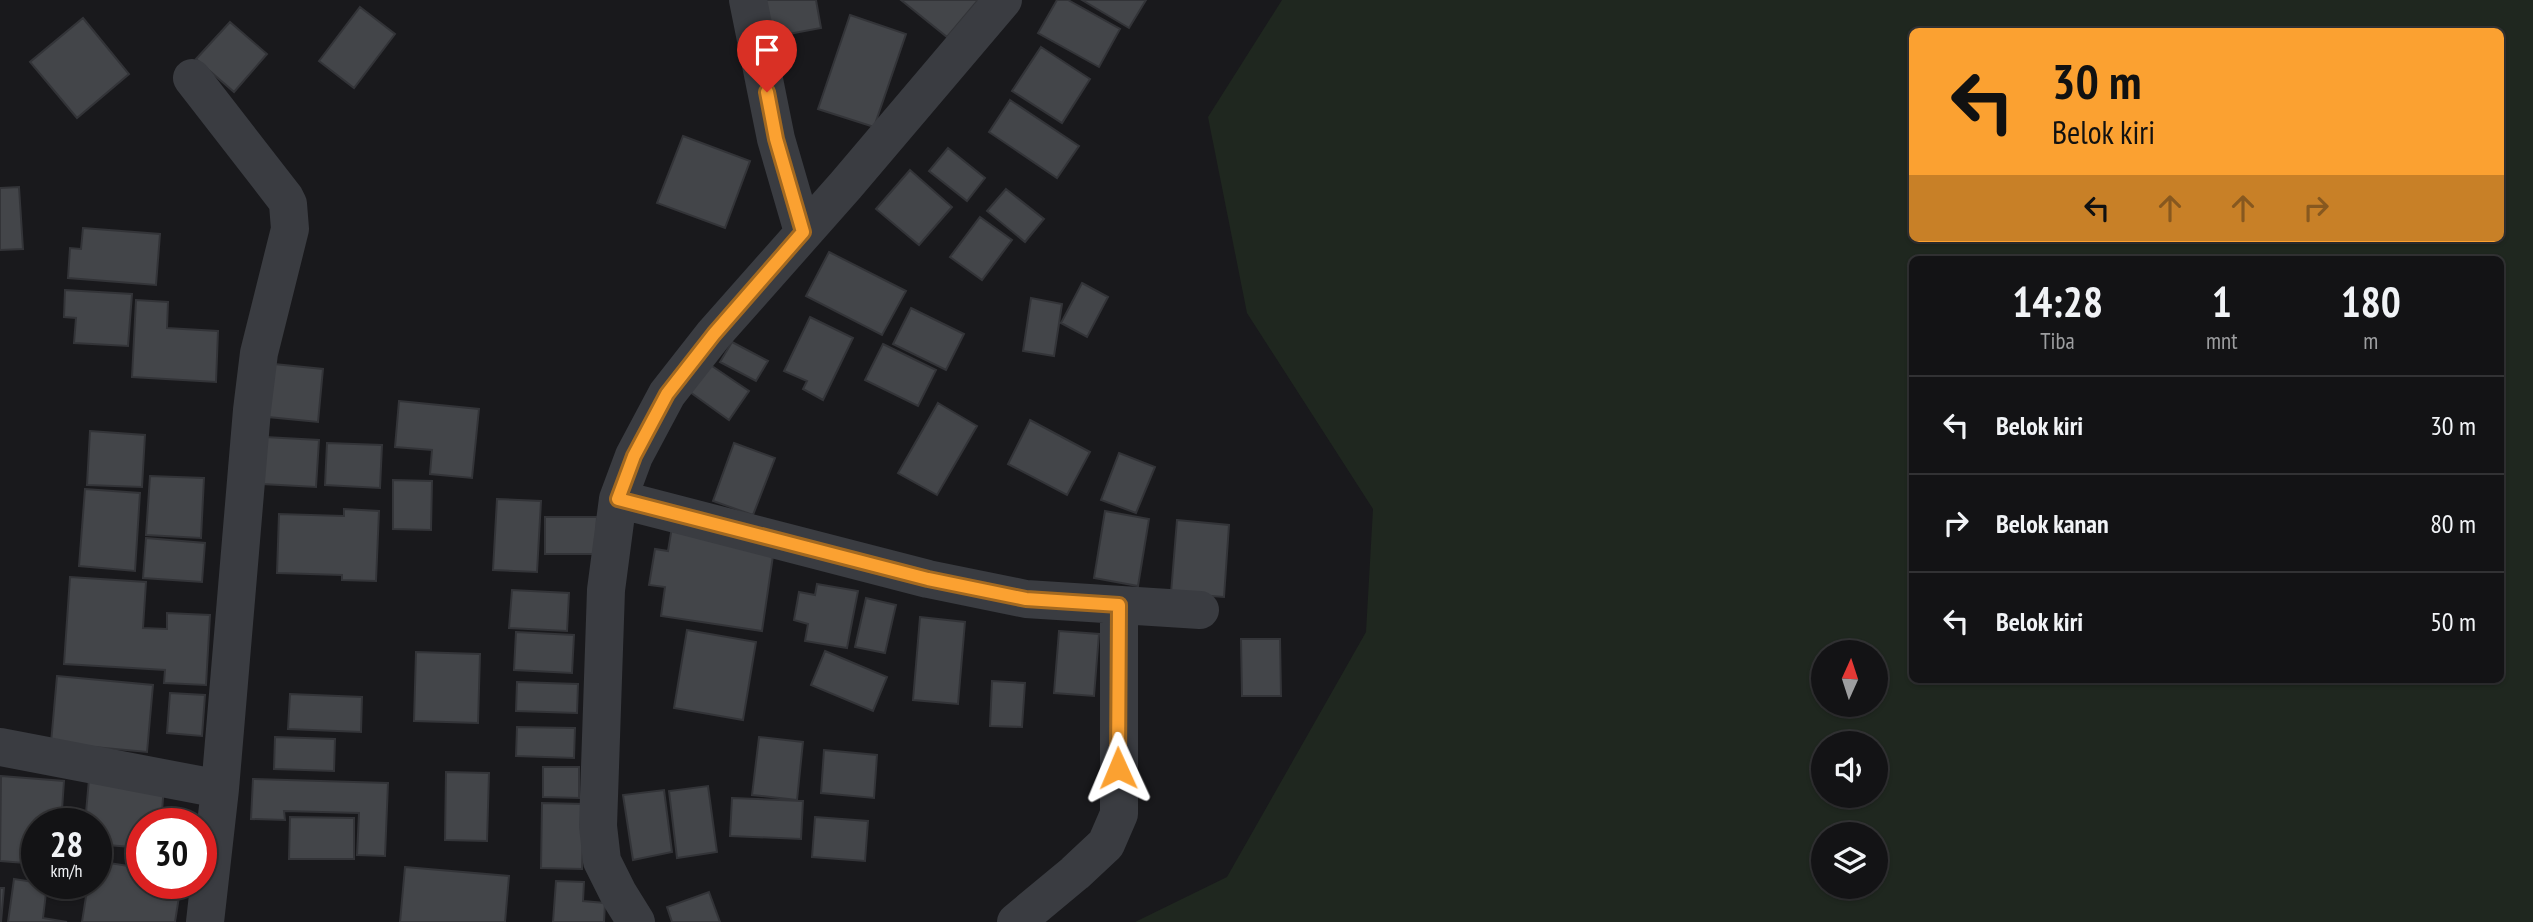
<!DOCTYPE html>
<html lang="id">
<style>
:root{--surface:#131315;--page:#202022;--text:#f1f3f6;--muted:#9d9ea0;--line:#323234}
body{margin:0;font-family:"PT Sans Narrow",sans-serif;background:var(--page);color:var(--text);height:100vh;display:flex;flex-direction:column;font-size:26px;white-space:nowrap}
*{box-sizing:border-box;margin:0}
p{font-size:23px;color:var(--muted)}
.icon{flex:none;width:38px;height:38px;fill:none;stroke:currentColor;stroke-width:2;stroke-linecap:round;stroke-linejoin:round}
.map{position:relative;flex:1;overflow:hidden}
.side{position:absolute;left:1909px;top:256px;width:595px;height:427px;display:flex;flex-direction:column;background:var(--surface);border-radius:10px;box-shadow:0 2px 5px #0004,0 0 0 2px var(--line)}
.side>*{flex:none}
.guide{position:absolute;left:1909px;top:28px;width:595px;height:214px;border-radius:10px;box-shadow:0 2px 5px #0004,0 0 0 2px var(--line);background:#fba131;color:#111;overflow:hidden}
.needle{width:46px;rotate:3deg}
.tools{position:absolute;left:1811px;top:640px;display:grid;gap:14px}
.tools a{display:grid;place-items:center;width:77px;height:77px;border-radius:50%;background:var(--surface);box-shadow:0 2px 5px #0004,0 0 0 2px var(--line);font-size:35px}
.speed{position:absolute;left:21px;top:808px;display:flex;gap:14px;font-size:35px;font-weight:700;text-align:center}
.speed>*{display:grid;place-content:center;width:91px;height:91px;border-radius:50%;background:var(--surface);box-shadow:0 2px 5px #0004,0 0 0 2px var(--line);line-height:1}
.speed small{font-size:18px;font-weight:400}
.speed .limit{border:10px solid #d22;background:#fff;color:#111}
.pin{position:absolute;display:grid;place-items:center;width:60px;height:60px;color:#fff;margin:-72px -30px;border-radius:50% 50% 50% 0;rotate:-45deg;box-shadow:0 0 7px #0007}
.pin .icon{rotate:45deg}
.me{position:absolute;width:77px;margin:-38px;rotate:359deg;stroke-linejoin:round;filter:drop-shadow(0 0 5px #0008)}
.turn{display:flex;align-items:center;gap:24px;height:147px;padding:0 28px;font-size:32px}
.turn .icon{width:91px;height:91px;stroke-width:2.5}
.turn b{display:block;font-size:49px;line-height:60px}
.lanes{display:flex;align-items:center;height:66px;padding:0 28px;background:#0003;justify-content:center;gap:35px;direction:ltr}
.lanes .off{opacity:.35}
.eta{display:flex;justify-content:space-evenly;align-items:center;height:119px;text-align:center}
.eta b{font-size:42px;font-weight:600;line-height:49px}
ul{padding:0;list-style:none}
li{display:flex;align-items:center;gap:21px;height:98px;padding:0 28px;border-top:2px solid var(--line)}
li div{flex:1}
li b{display:block;font-size:26px}
li em{font-style:normal}
.map>svg:first-child{display:block}
</style>
<div class="map">
<svg width="2533" height="922" viewBox="0 0 2533 922">
<rect width="100%" height="100%" fill="#19191c"/>
<path fill="#1f271f" fill-rule="evenodd" d="M1282 0H2533V922H1135L1227 877 1366 632 1373 509 1247 313 1208 117ZM1913 32H2501V238H1913ZM1913 259H2501V679H1913ZM1824 653H1876V705H1824ZM1824 744H1876V796H1824ZM1824 835H1876V887H1824Z"/>
<path fill="#434549" stroke="#333438" stroke-width="2" d="M760 0H816L821 28 767 38Z
M901 0H978L947 37Z
M1057 0H1068L1120 29 1099 67 1038 33Z
M1082 0H1146L1129 28Z
M360 7 395 34 354 88 319 61Z
M850 15 906 34 874 127 818 109Z
M83 18 129 74 77 118 30 62Z
M230 22 267 54 234 92 196 59Z
M1041 47 1090 79 1062 123 1012 91Z
M1010 100 1079 146 1057 178 989 132Z
M683 136 750 161 725 228 657 203Z
M948 148 985 178 967 201 929 171Z
M910 170 952 207 919 245 876 209Z
M19 187 23 249 0 250V188Z
M1006 189 1044 219 1025 242 987 211Z
M980 217 1012 240 982 280 950 257Z
M83 228 160 234 156 285 68 278 70 248 81 249Z
M829 252 906 291 882 335 806 296Z
M1082 283 1108 297 1087 337 1061 323Z
M65 290 132 294 128 346 74 343 76 318 64 317Z
M1031 298 1062 304 1054 356 1023 351Z
M136 300 168 302 167 328 218 331 216 382 132 377Z
M911 308 964 334 946 370 893 344Z
M810 317 853 338 823 400 803 389 807 381 784 371Z
M732 342 768 361 756 381 720 362Z
M883 344 936 370 918 406 865 380Z
M274 364 323 369 318 422 268 417Z
M709 364 749 391 729 420 690 392Z
M399 401 479 409 472 478 430 474 432 450 395 447Z
M938 403 977 426 937 495 898 473Z
M1030 420 1090 452 1067 495 1008 464Z
M90 431 145 435 142 487 87 485Z
M265 437 319 440 316 487 262 484Z
M327 443 382 445 380 488 325 485Z
M734 443 775 458 753 515 713 501Z
M1119 453 1155 467 1136 513 1101 500Z
M150 476 204 478 201 538 146 535Z
M393 480 432 481 431 530 393 529Z
M85 489 140 493 135 571 79 566Z
M497 499 541 501 537 572 493 570Z
M344 509 379 511 376 581 342 580V575L277 573 279 514 344 516Z
M1105 511 1149 519 1138 586 1094 578Z
M545 517H597L596 554H545Z
M1177 520 1229 525 1224 597 1171 593Z
M672 527 775 542 762 631 661 616 665 587 649 585 655 549 668 551Z
M146 538 205 543 202 582 143 578Z
M70 577 146 582 143 628 167 629V613L210 615 206 685 164 683 165 670 64 664Z
M817 584 858 591 847 648 805 641 808 624 794 620 799 592 815 595Z
M512 590 569 593 567 631 509 628Z
M866 598 896 605 885 653 855 647Z
M920 617 965 622 958 704 913 700Z
M687 630 756 642 743 720 674 708Z
M1059 631 1099 634 1094 696 1054 693Z
M516 632 574 635 572 673 514 670Z
M1241 639H1280L1281 696H1242Z
M825 651 887 677 873 711 811 685Z
M416 652 480 654 478 723 414 721Z
M57 676 153 685 147 752 51 743Z
M992 681 1025 683 1022 727 990 726Z
M517 682 578 684 577 713 516 711Z
M170 693 205 695 202 736 167 733Z
M290 694 362 697 361 732 288 729Z
M517 727 575 728 574 758 516 756Z
M275 737 335 739 334 771 274 769Z
M759 737 803 742 797 800 752 795Z
M824 750 877 755 874 798 821 793Z
M543 767H579V798L543 797Z
M446 772 489 773 487 841 445 840Z
M1 776 64 781 61 824H37V864L0 861Z
M89 779 164 786 161 824H142V848L96 844V824H85Z
M253 779 388 783 385 856 357 855 359 813 284 811 285 820 251 819Z
M708 786 717 852 677 858 669 791Z
M664 790 672 852 633 860 623 795Z
M732 798 803 801 801 839 730 836Z
M542 803 584 804 582 869 541 868Z
M290 817 354 818V859H289Z
M815 817 868 821 865 861 812 857Z
M96 861 142 868V884H181L175 922H82L88 884H96Z
M405 867 509 876 505 922H400Z
M14 879 47 884 43 918 67 922H8Z
M556 881 584 882 583 901 605 903 604 922H553Z
M0 888H4L1 922H0Z
M709 892 720 922H672L667 907Z"/>
<g fill="none" stroke-linecap="round" stroke-linejoin="round">
<path stroke="#3a3c41" stroke-width="38" d="M748 0 776 139 803 232
M192 78 285 198 288 204 290 229 259 353 252 410 220 789 205 922
M618 499 928 579 1026 599 1200 610
M0 747 220 789
M636 922 618 893 602 861 598 826 606 590 618 499 634 456 667 394 714 334 846 185 1003 0
M1016 922 1075 873 1106 844 1119 814V605"/>
</g>
<g fill="none" stroke-linecap="round" stroke-linejoin="round">
<g stroke="#a36920" stroke-width="18">
<path id="route" d="M767 92 776 139 803 232 714 334 667 394 634 456 618 499 928 579 1026 599 1119 605 1118 768"/>
</g>
<use href="#route" stroke="#fba131" stroke-width="12"/>
</g>
</svg>
<div class="tools">
<a><svg class="needle" viewBox="-14 -14 28 28"><path d="M0-13l5 13h-10z" fill="#e53935"/><path d="M0 13l5-13h-10z" fill="#9d9ea0"/></svg></a>
<a><svg class="icon" aria-label="sound" viewBox="0 0 24 24"><path d="M4 9h4l5-4v14l-5-4H4zM17 9q2 3 0 6"/></svg></a>
<a><svg class="icon" aria-label="layers" viewBox="0 0 24 24"><path d="M12 4l9 5-9 5-9-5zM3 14l9 5 9-5"/></svg></a>
</div>
<div class="speed"><div>28<small>km/h</small></div><div class="limit">30</div></div>
<div class="pin" style="left:767px;top:92px;background:#d93025"><svg class="icon" aria-label="arrive" viewBox="0 0 24 24"><path d="M6 21V4h12l-3 4 3 4H6"/></svg></div>
<svg class="me" style="left:1118px;top:768px" viewBox="-20 -20 40 40"><path d="M0-17L14 15 0 8-14 15z" fill="#fba131" stroke="#fff" stroke-width="4"/></svg>
<div class="guide">
<div class="turn"><svg class="icon" aria-label="left" viewBox="0 0 24 24"><path d="M17 20v-9H6M10 6l-5 5 5 5"/></svg><div><b>30 m</b>Belok kiri</div></div>
<div class="lanes"><svg class="icon" aria-label="left" viewBox="0 0 24 24"><path d="M17 20v-9H6M10 6l-5 5 5 5"/></svg><svg class="icon off" aria-label="ahead" viewBox="0 0 24 24"><path d="M12 20V5M6 11l6-6 6 6"/></svg><svg class="icon off" aria-label="ahead" viewBox="0 0 24 24"><path d="M12 20V5M6 11l6-6 6 6"/></svg><svg class="icon off" aria-label="right" viewBox="0 0 24 24"><path d="M7 20v-9h11M14 6l5 5-5 5"/></svg></div>
</div>
<section class="side">
<div class="eta">
<div><b>14:28</b><p>Tiba</p></div>
<div><b>1</b><p>mnt</p></div>
<div><b>180</b><p>m</p></div>
</div>
<ul>
<li><svg class="icon" aria-label="left" viewBox="0 0 24 24"><path d="M17 20v-9H6M10 6l-5 5 5 5"/></svg><div><b>Belok kiri</b></div><em>30 m</em></li>
<li><svg class="icon" aria-label="right" viewBox="0 0 24 24"><path d="M7 20v-9h11M14 6l5 5-5 5"/></svg><div><b>Belok kanan</b></div><em>80 m</em></li>
<li><svg class="icon" aria-label="left" viewBox="0 0 24 24"><path d="M17 20v-9H6M10 6l-5 5 5 5"/></svg><div><b>Belok kiri</b></div><em>50 m</em></li>
</ul>
</section>
</div>
